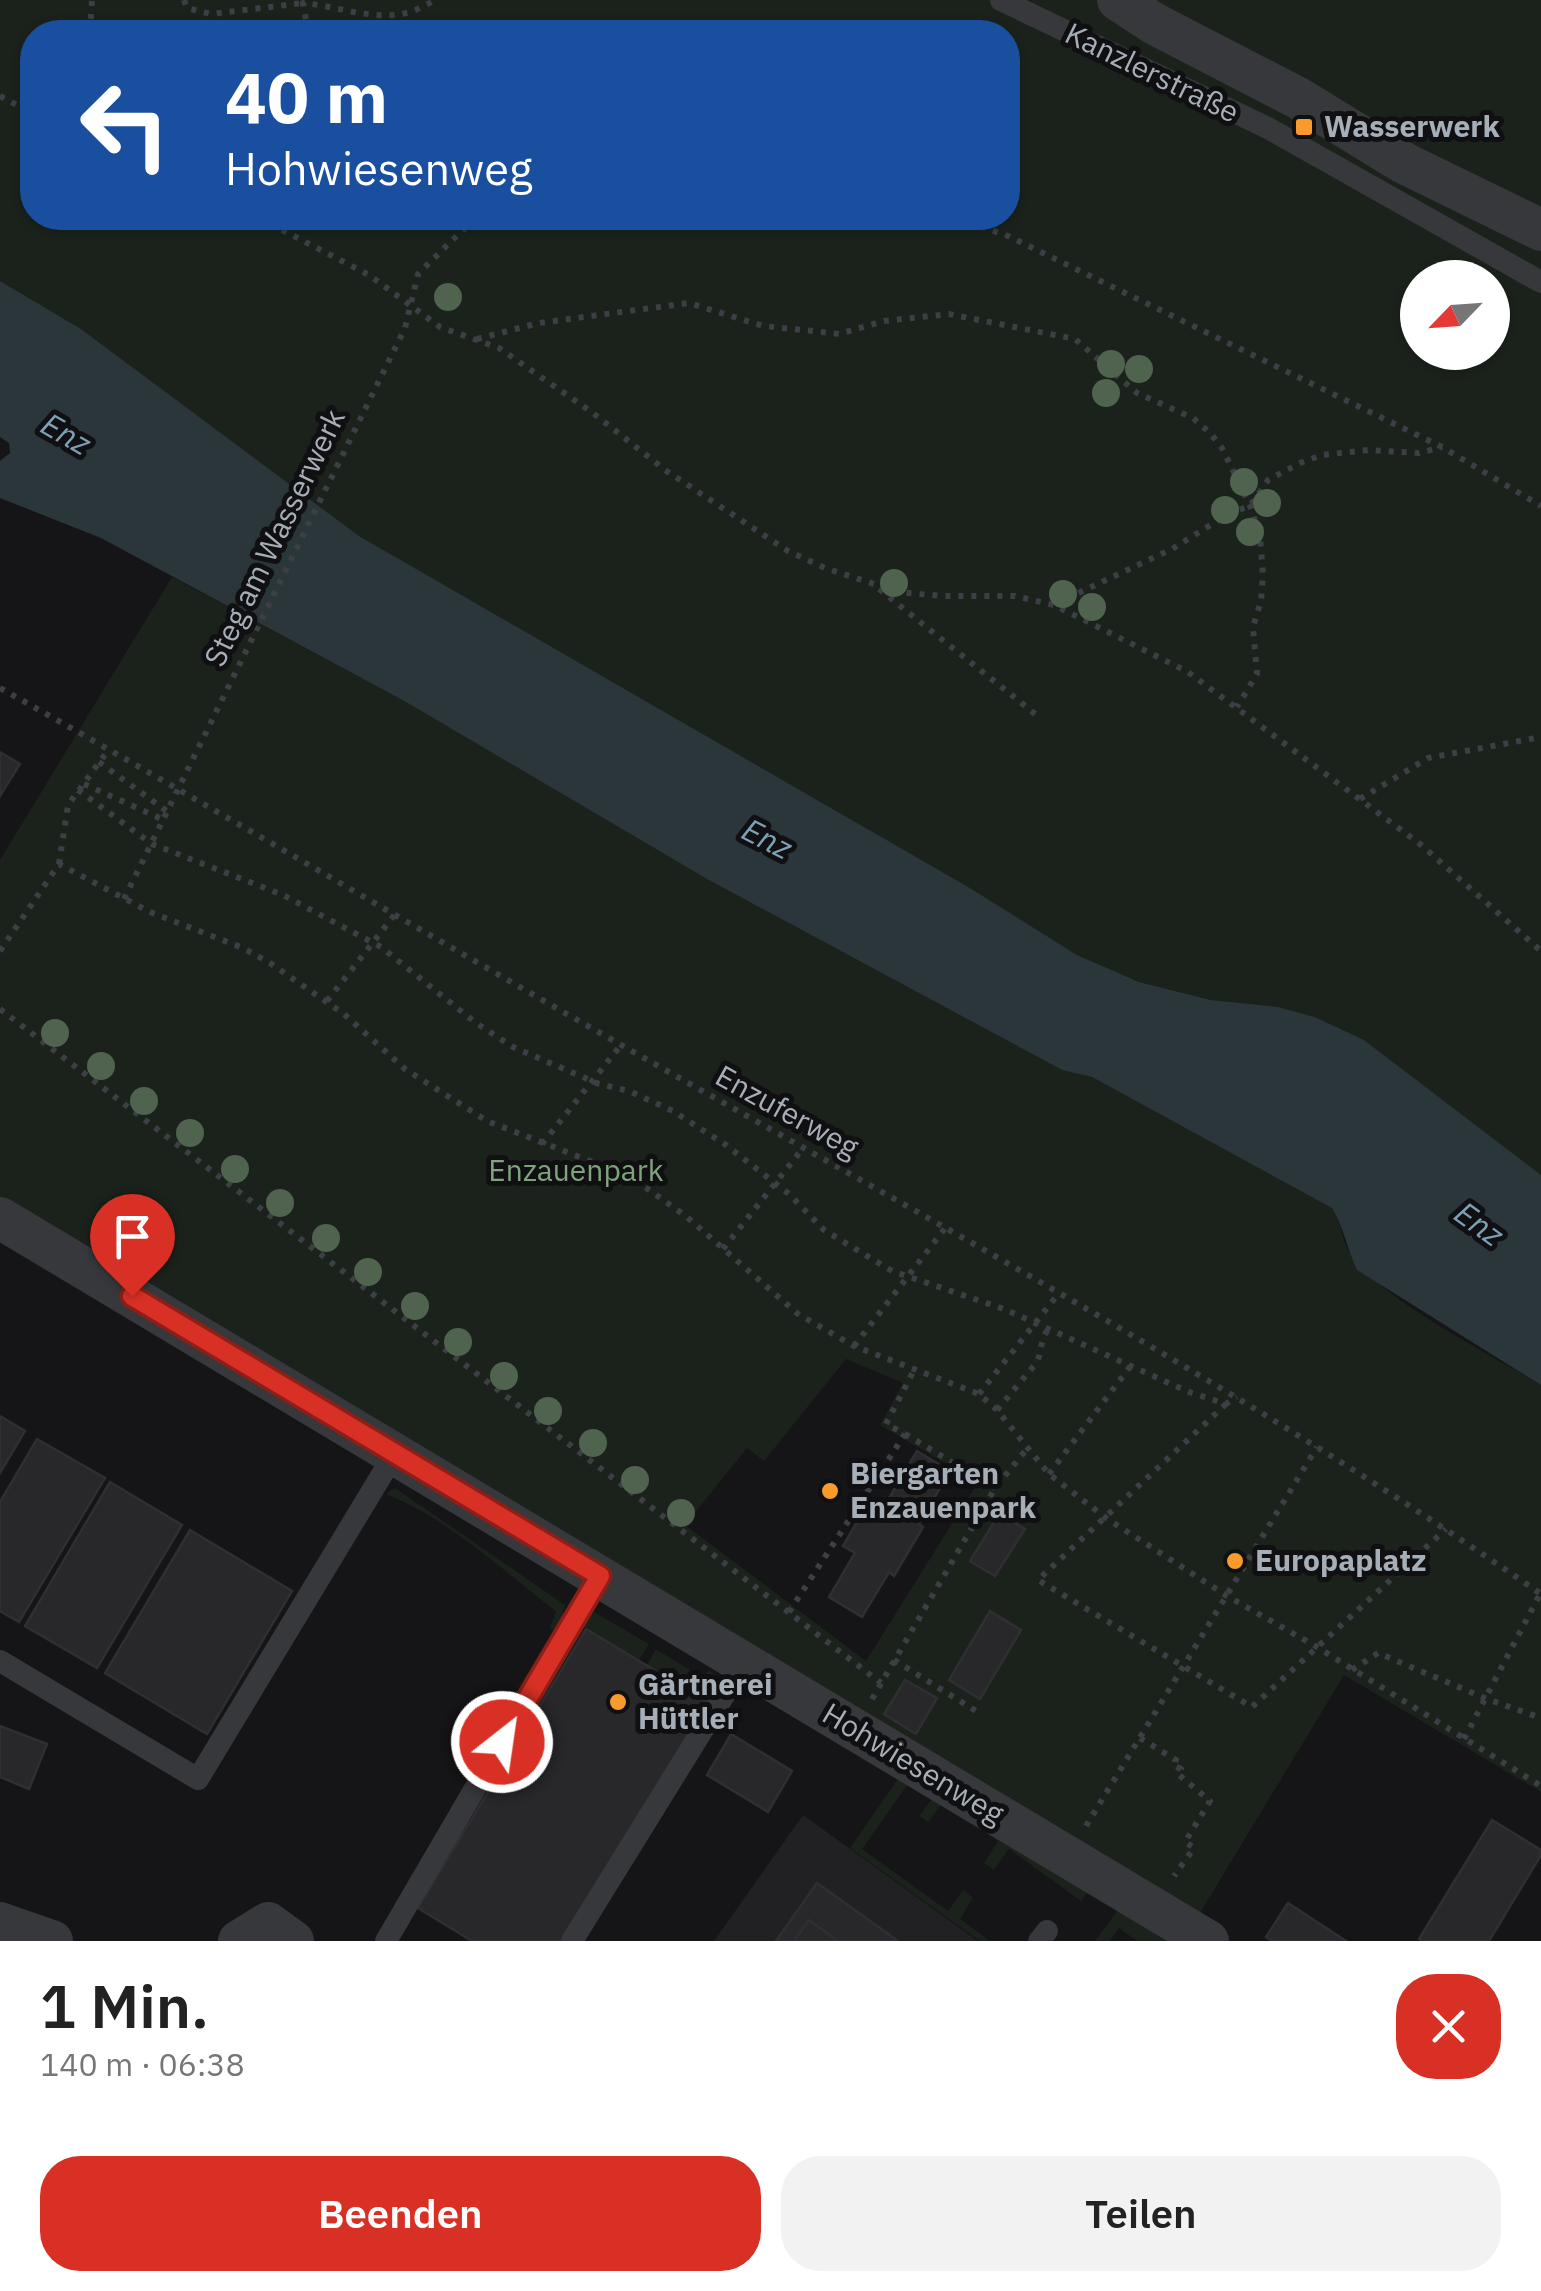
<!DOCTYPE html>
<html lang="de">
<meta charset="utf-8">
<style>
:root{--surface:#fff;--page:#f2f2f2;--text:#222;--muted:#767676;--accent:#d93025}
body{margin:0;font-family:"IBM Plex Sans",sans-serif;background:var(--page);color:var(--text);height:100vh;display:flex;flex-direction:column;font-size:38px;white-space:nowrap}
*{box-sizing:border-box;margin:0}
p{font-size:32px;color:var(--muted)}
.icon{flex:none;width:55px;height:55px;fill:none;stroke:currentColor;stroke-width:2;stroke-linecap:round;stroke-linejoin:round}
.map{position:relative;height:1941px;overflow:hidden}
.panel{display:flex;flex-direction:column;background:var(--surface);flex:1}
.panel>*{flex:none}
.guide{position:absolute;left:20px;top:20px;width:1000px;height:210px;border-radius:40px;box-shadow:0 2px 8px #0004;background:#1a4fa0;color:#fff;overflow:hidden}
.needle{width:65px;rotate:245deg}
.buttons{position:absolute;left:1400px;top:260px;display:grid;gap:20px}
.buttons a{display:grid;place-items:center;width:110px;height:110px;border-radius:50%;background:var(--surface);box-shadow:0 2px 8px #0004;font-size:50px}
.pin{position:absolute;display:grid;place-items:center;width:85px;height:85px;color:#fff;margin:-102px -42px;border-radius:50% 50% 50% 0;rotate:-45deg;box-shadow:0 0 10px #0007}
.pin .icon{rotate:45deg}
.me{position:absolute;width:110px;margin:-55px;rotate:30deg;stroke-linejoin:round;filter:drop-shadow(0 0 8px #0008)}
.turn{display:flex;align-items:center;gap:35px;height:210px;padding:0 40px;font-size:45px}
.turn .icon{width:130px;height:130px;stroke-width:2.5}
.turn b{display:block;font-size:70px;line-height:85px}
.round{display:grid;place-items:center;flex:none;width:105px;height:105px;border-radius:40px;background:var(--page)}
.summary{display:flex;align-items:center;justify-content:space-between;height:170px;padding:0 40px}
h1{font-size:60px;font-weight:600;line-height:75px}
.button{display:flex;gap:20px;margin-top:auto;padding:20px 40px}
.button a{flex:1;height:115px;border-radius:40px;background:var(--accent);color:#fff;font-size:40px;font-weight:600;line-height:115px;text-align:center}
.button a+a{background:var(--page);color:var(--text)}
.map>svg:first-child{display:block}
</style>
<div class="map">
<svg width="1541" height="1941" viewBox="0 0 1541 1941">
<rect width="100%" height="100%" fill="#151517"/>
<path fill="#212124" d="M803 1815 978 1941H714Z"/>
<path fill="#1b221b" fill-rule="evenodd" d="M0 0H1541V1175L1364 1040 1315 1017 1278 1007 1211 1000 1139 982 1077 955 970 888 359 536 81 329 0 281ZM32 32H1008V218H32ZM1418 278H1492V352H1418Z
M172 577 406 702 707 879 1062 1070 1092 1077 1333 1208C1341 1222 1342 1240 1349 1252 1379 1299 1490 1354 1541 1385V1792L1344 1675 1197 1918 0 1201V860ZM846 1359 903 1383 880 1425 978 1482 866 1661 685 1525 747 1448 764 1461Z
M395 1488 565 1605 558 1632 550 1628 556 1611C503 1571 449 1519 386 1494Z
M594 1612 649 1644 639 1660 581 1625Z
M656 1649 703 1678 709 1670 720 1678 709 1703 647 1665Z
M904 1770 908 1784 862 1849 948 1911 963 1890 973 1898 960 1919 990 1941H980L850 1848Z
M934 1796 1088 1891 1081 1901 1009 1849 994 1870 984 1863 998 1841 943 1802 928 1822 919 1816Z
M1118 1910 1187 1941H1137L1119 1928 1110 1941H1095Z"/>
<path fill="#2b363b" d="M0 281 81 329 359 536 970 888 1077 955 1139 982 1211 1000 1278 1007 1315 1017 1364 1040 1541 1175V1385L1357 1270C1347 1249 1344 1228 1332 1208L1092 1077 1062 1070 707 879 406 702 101 538 0 498V461L10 453 9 443 0 437Z"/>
<path fill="#28282b" stroke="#2f2f33" stroke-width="2.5" d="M0 752 20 764 0 796Z
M0 1416 25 1431 0 1473Z
M37 1439 105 1478 19 1622 0 1611V1502Z
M917 1451 950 1471 919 1524 923 1527 894 1576 889 1572 862 1617 829 1597 855 1553 843 1546 871 1498 885 1505Z
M110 1482 182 1525 97 1668 25 1626Z
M999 1514 1025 1529 995 1576 970 1561Z
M190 1530 292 1591 207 1734 105 1673Z
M990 1611 1021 1630 980 1699 949 1680Z
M586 1629 709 1703 567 1941H472L418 1908Z
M905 1680 937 1698 916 1734 884 1714Z
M0 1726 47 1744 29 1789 0 1777Z
M731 1734 792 1771 768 1812 707 1775Z
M1492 1820 1541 1850V1855L1489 1941H1422L1419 1939Z
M817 1883 898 1941H776Z
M1288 1903 1346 1941H1272L1266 1937Z
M809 1920 838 1941H794Z"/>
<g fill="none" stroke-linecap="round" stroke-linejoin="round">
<path stroke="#3c3f43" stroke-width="6" stroke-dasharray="5 8" stroke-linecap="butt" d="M184 0 187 8 211 14 303 3
M90 32 92 0
M308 32 303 3C337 6 372 21 406 13 416 11 427 4 436 0
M0 96 32 113
M259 218 369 275 440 327 499 348 593 413 665 470 788 551 825 568 899 592 942 596H1015L1054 605 1188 672 1420 844 1541 951
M956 218 1008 236 1442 447 1541 506
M276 225 283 218
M477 339 539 323 689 303 763 326 822 332 839 334 884 321 949 314 1075 339 1137 393 1193 418 1210 433 1222 448 1250 506 1260 536 1263 575 1261 601 1253 627 1257 674 1237 707
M879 589 1039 717
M1055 604 1172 549 1230 513 1250 506 1268 480 1300 463 1322 455 1368 450 1419 453 1442 447
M0 688C209 805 415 928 623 1046 933 1222 1248 1391 1541 1594
M99 762 168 812
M84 784 164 820
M78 790 152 844 283 895 381 947 476 1023 513 1047 599 1084 629 1091 673 1111 726 1145 789 1194 824 1230 892 1271 1004 1309 1189 1392 1226 1404 1237 1397
M1360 799 1428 758 1541 737
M59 864 68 805 109 749
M124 899 405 328 418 274 475 218
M0 951 59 864 150 912 243 948 270 963 344 1014 405 1069 487 1121 631 1177 687 1217 798 1314 854 1346 979 1394 997 1410 1049 1474 1106 1518 1227 1596 1317 1647 1541 1786
M327 1001 396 913
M0 1009 881 1683
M542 1144 621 1045
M723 1249 804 1147
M854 1346 946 1227
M979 1394 1059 1293
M1226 1404 1038 1580 1252 1707 1446 1529
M997 1410 1037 1362C1043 1348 1039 1342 1049 1328
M905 1434 995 1488
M1049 1474 1132 1364
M789 1612 905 1434 886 1424 915 1368
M894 1660 976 1711
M1352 1670 1378 1653 1487 1699 1541 1718
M872 1699 995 1488 1026 1450
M1140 1738 1176 1760 1173 1765 1181 1769 1178 1774 1210 1801 1185 1842 1194 1848 1174 1876
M1464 1739 1540 1594
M1086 1826 1317 1447"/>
<path stroke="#36383c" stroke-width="22" d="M1001 0 1268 128 1541 282
M0 1661 198 1779 395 1453
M386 1941 599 1576
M572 1941 744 1663
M1039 1941 1047 1931"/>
<path stroke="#36383c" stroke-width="42" d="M1118 0 1153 23 1298 98 1404 163 1541 230
M0 1218 1208 1941
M0 1923 52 1941
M239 1941 268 1923 293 1941"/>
</g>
<g fill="#4f634f">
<circle cx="448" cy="297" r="14"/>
<circle cx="1111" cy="364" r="14"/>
<circle cx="1139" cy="369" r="14"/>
<circle cx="1106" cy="393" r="14"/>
<circle cx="1244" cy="482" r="14"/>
<circle cx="1267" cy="503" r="14"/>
<circle cx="1225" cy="510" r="14"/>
<circle cx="1250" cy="532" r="14"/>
<circle cx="894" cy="583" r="14"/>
<circle cx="1063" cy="594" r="14"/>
<circle cx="1092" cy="607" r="14"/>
<circle cx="55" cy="1033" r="14"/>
<circle cx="101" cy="1066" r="14"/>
<circle cx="144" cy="1101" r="14"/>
<circle cx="190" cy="1133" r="14"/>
<circle cx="235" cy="1169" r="14"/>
<circle cx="280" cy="1203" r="14"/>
<circle cx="326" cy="1238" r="14"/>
<circle cx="368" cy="1272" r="14"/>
<circle cx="415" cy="1306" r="14"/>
<circle cx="458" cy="1342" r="14"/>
<circle cx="504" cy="1376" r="14"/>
<circle cx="548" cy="1411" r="14"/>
<circle cx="593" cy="1443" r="14"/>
<circle cx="635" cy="1480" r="14"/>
<circle cx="681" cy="1513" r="14"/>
</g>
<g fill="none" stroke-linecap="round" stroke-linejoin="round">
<g stroke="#8d1f18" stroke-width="25">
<path id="route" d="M132 1296 600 1576 502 1742"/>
</g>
<use href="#route" stroke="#d93025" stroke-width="18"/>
</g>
<g fill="#f89a2c" stroke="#101012" stroke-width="4">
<rect x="1294" y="117" width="20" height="20" rx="5"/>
<circle cx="830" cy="1491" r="10"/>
<circle cx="1235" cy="1561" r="10"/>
<circle cx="618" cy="1702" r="10"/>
</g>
<g text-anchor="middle" stroke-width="10" stroke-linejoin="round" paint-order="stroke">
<g font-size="30" fill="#a6aeb8" stroke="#101012">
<text transform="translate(1152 73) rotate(26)" y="10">Kanzlerstraße</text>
<text transform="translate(275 538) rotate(-64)" y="10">Steg am Wasserwerk</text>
<text transform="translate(787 1112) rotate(29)" y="10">Enzuferweg</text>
<text transform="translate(913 1764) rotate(31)" y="10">Hohwiesenweg</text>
</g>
<g font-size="30" font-weight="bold" fill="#a6aeb8" stroke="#101012" text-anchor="start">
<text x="1324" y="137">Wasserwerk</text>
<text x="850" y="1484">Biergarten<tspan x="850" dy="34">Enzauenpark</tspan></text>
<text x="1255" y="1571">Europaplatz</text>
<text x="638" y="1695">Gärtnerei<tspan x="638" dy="34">Hüttler</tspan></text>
</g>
<g font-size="30" fill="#7fa37d" stroke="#101012">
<text x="576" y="1181">Enzauenpark</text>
</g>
<g font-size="32" font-style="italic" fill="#7ca1b4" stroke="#101012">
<text transform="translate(66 434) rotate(30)" y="11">Enz</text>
<text transform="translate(767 839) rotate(27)" y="11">Enz</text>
<text transform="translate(1479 1224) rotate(36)" y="11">Enz</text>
</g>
</g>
</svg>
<div class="buttons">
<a><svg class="needle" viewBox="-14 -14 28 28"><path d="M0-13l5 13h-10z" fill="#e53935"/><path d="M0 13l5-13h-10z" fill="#767676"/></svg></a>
</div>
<div class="pin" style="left:132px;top:1296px;background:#d93025"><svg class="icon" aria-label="arrive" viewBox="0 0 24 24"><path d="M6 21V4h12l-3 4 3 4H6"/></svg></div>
<svg class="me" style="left:502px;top:1742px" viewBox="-20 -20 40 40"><circle r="17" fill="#d93025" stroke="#fff" stroke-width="3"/><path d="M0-11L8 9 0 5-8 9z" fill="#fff"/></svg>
<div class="guide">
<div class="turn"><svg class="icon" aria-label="left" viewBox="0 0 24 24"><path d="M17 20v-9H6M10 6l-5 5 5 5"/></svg><div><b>40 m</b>Hohwiesenweg</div></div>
</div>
</div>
<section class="panel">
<div class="summary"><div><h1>1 Min.</h1><p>140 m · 06:38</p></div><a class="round" style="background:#d93025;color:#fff"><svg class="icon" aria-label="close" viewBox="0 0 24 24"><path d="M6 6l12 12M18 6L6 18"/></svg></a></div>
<div class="button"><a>Beenden</a><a>Teilen</a></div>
</section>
